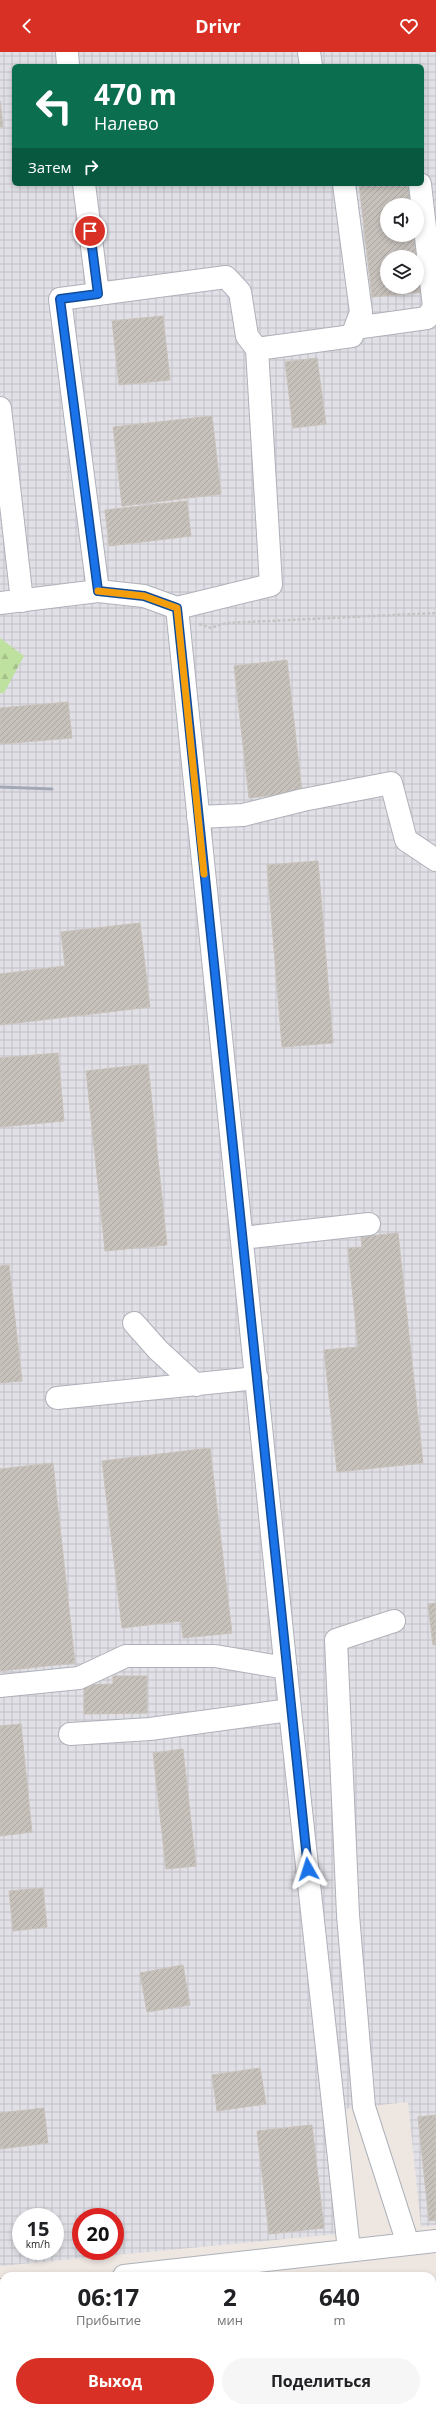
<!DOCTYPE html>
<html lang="ru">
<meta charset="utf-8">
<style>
:root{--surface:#fff;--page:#f6f6f6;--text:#202124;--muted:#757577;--accent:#d93025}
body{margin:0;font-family:"Open Sans",sans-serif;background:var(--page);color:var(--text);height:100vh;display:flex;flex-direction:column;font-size:15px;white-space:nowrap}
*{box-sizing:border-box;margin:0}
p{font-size:13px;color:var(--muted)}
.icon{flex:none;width:22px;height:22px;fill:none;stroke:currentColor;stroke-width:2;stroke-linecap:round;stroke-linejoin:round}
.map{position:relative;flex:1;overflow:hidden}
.details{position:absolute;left:0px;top:2220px;width:436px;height:140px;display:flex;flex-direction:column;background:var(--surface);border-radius:12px 12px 0 0;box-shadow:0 2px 6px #0003}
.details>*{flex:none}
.guide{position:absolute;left:12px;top:12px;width:412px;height:122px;border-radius:6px;box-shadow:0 2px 6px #0003;background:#0b6e4f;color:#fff;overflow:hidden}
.buttons{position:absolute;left:380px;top:146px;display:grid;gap:8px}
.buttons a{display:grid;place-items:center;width:44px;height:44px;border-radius:50%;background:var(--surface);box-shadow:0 2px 6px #0003;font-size:20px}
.speed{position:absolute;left:12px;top:2156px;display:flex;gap:8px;font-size:20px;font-weight:700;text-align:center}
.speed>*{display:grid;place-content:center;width:52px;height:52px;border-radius:50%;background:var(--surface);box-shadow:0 2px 6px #0003;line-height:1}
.speed small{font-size:10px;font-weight:400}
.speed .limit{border:6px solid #d22;background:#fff;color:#111}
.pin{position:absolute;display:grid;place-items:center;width:34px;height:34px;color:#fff;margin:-17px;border:2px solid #fff;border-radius:50%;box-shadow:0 1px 4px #0007}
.me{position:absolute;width:44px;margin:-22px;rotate:354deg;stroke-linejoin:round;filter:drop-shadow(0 0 3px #0008)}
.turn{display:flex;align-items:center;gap:14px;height:84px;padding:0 16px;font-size:18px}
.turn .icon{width:52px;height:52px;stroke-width:2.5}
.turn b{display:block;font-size:28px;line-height:34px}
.then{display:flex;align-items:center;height:38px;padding:0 16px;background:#0003;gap:8px;font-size:15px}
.eta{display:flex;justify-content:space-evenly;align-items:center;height:68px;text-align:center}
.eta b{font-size:24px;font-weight:700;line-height:28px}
.primary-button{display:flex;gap:8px;margin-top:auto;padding:8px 16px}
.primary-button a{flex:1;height:46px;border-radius:24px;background:var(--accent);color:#fff;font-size:16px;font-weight:700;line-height:46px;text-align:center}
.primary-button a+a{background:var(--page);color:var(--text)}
header{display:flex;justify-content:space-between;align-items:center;height:52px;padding:0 16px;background:var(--accent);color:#fff;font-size:18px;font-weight:700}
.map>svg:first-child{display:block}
</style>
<header><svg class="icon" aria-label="back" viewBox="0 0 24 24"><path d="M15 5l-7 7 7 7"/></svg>Drivr<svg class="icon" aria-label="heart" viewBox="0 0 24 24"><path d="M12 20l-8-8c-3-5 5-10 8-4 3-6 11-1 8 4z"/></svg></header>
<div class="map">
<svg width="436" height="2360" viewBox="0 0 436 2360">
<defs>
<pattern id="industrial-grid" width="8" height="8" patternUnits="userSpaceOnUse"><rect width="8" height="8" fill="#e1e0e7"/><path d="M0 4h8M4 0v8" fill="none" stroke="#c1c0c6"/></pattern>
<pattern id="grass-tufts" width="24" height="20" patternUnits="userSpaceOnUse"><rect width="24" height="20" fill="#bfe1a0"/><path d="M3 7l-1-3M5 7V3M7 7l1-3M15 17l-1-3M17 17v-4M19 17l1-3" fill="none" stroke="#a4c18a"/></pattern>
<pattern id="forest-firs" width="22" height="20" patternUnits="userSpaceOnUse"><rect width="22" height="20" fill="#bfe1a0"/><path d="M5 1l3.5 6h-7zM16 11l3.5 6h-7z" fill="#a4c18a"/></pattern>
<pattern id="building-hatch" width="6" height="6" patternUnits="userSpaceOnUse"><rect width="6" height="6" fill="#c7c1bc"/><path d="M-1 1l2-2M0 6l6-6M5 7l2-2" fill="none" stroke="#aba6a2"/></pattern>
</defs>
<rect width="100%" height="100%" fill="#eee6e1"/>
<path fill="url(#industrial-grid)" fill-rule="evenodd" d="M0 0H436V2173L421 2175 408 2050 326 2059 337 2182 0 2214ZM14 14H422V132H14ZM387 153H417V183H387ZM387 205H417V235H387ZM21 2165H55V2199H21ZM81 2165H115V2199H81Z"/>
<path fill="url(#grass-tufts)" d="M0 2289H4V2356H23L0 2358Z"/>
<path fill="url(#forest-firs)" d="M0 586 24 604 4 641H0Z"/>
<path fill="url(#building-hatch)" stroke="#c9c2ba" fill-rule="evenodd" d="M0 49 3 75H0Z
M359 132H411L414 153H387V183H417L424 240 372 245ZM387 205H417V235H387Z
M163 264 170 328 119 333 112 269Z
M317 306 326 372 293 376 285 310Z
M212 364 221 442 122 454 113 375Z
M187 449 191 484 109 494 105 458Z
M287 608 302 740 249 746 234 614Z
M68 650 72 686 0 692V656Z
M318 809 333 991 282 995 267 813Z
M140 871 150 955 0 973V922L65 914 61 880Z
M58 1001 64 1069 0 1075V1006Z
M148 1012 167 1193 105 1199 86 1019Z
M398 1181 423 1411 337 1420 324 1298 358 1295 348 1196 362 1195 361 1185Z
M9 1213 22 1329 0 1331V1214Z
M210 1396 232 1581 183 1586 181 1569 122 1576 102 1409Z
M53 1411 75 1611 0 1619V1417Z
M436 1551V1593H433L428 1552Z
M113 1624H147V1661L84 1662V1633L113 1632Z
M21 1672 32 1780 0 1784V1674Z
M183 1697 196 1814 166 1817 153 1701Z
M43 1836 47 1875 13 1879 9 1839Z
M183 1913 190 1953 147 1960 140 1921Z
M260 2016 266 2052 217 2059 212 2023Z
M44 2056 48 2091 0 2097V2061Z
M436 2063V2168L429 2169 418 2065Z
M312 2073 324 2176 269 2182 257 2079Z"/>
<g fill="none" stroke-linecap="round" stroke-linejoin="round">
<g stroke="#adb1b9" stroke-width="24">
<path id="minor" d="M67 0 68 14
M309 0 311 14
M84 132 98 242
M344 132 361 260 352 284 257 297 271 533 177 556 290 1658 349 2198
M355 276 427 266 434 255 420 132
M0 356 22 549
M98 539 60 247 226 225 240 240 247 284 257 297
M0 551 98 539 144 544 177 556
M198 765 243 763 303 748 391 731 406 788 436 808
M242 1186 369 1172
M134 1271 158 1298 196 1333
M57 1346 257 1326
M394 1569 336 1588 348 1863 364 2055 408 2192
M0 1634 79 1626 126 1604H215L286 1616
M70 1682 150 1677 290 1658
M124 2224 436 2189
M0 2238H4"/>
</g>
<g stroke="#c4c4c4" stroke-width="24">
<path id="highway" d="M396 2360 436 2356"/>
</g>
<path stroke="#c4c4c4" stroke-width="2.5" stroke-dasharray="3 2" stroke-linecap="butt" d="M199 572 211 576 226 571 436 561"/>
<use href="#minor" stroke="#fff" stroke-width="22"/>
<use href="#highway" stroke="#f68f63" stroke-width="22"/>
<path stroke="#a3a8b6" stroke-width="3" d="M0 735 52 737"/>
</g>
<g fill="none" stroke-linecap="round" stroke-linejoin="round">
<g stroke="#114b97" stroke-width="10">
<path id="route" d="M90 179 98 242 60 247 98 539 144 544 177 556 308 1817"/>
</g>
<use href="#route" stroke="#1a73e8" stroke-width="7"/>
<path stroke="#f59e0b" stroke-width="7" d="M98 539 144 544 177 556 204 822"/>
</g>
</svg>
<div class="buttons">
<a><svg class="icon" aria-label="sound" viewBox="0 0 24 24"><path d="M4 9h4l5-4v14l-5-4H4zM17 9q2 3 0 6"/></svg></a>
<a><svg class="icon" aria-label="layers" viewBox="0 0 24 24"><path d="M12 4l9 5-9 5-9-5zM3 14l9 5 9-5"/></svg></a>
</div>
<div class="speed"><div>15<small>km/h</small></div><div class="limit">20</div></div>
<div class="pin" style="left:90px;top:179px;background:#d93025"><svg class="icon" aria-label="arrive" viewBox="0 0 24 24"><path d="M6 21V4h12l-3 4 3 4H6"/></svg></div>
<svg class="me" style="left:308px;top:1817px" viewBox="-20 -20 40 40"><path d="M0-17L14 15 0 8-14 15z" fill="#1a73e8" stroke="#fff" stroke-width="4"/></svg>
<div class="guide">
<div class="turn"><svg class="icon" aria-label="left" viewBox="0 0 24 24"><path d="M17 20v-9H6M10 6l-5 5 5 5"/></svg><div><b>470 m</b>Налево</div></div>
<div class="then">Затем<svg class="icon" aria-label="right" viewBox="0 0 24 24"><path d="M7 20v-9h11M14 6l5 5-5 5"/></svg></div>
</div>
<section class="details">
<div class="eta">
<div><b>06:17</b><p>Прибытие</p></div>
<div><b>2</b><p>мин</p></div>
<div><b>640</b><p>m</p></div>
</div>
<div class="primary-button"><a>Выход</a><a>Поделиться</a></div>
</section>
</div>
